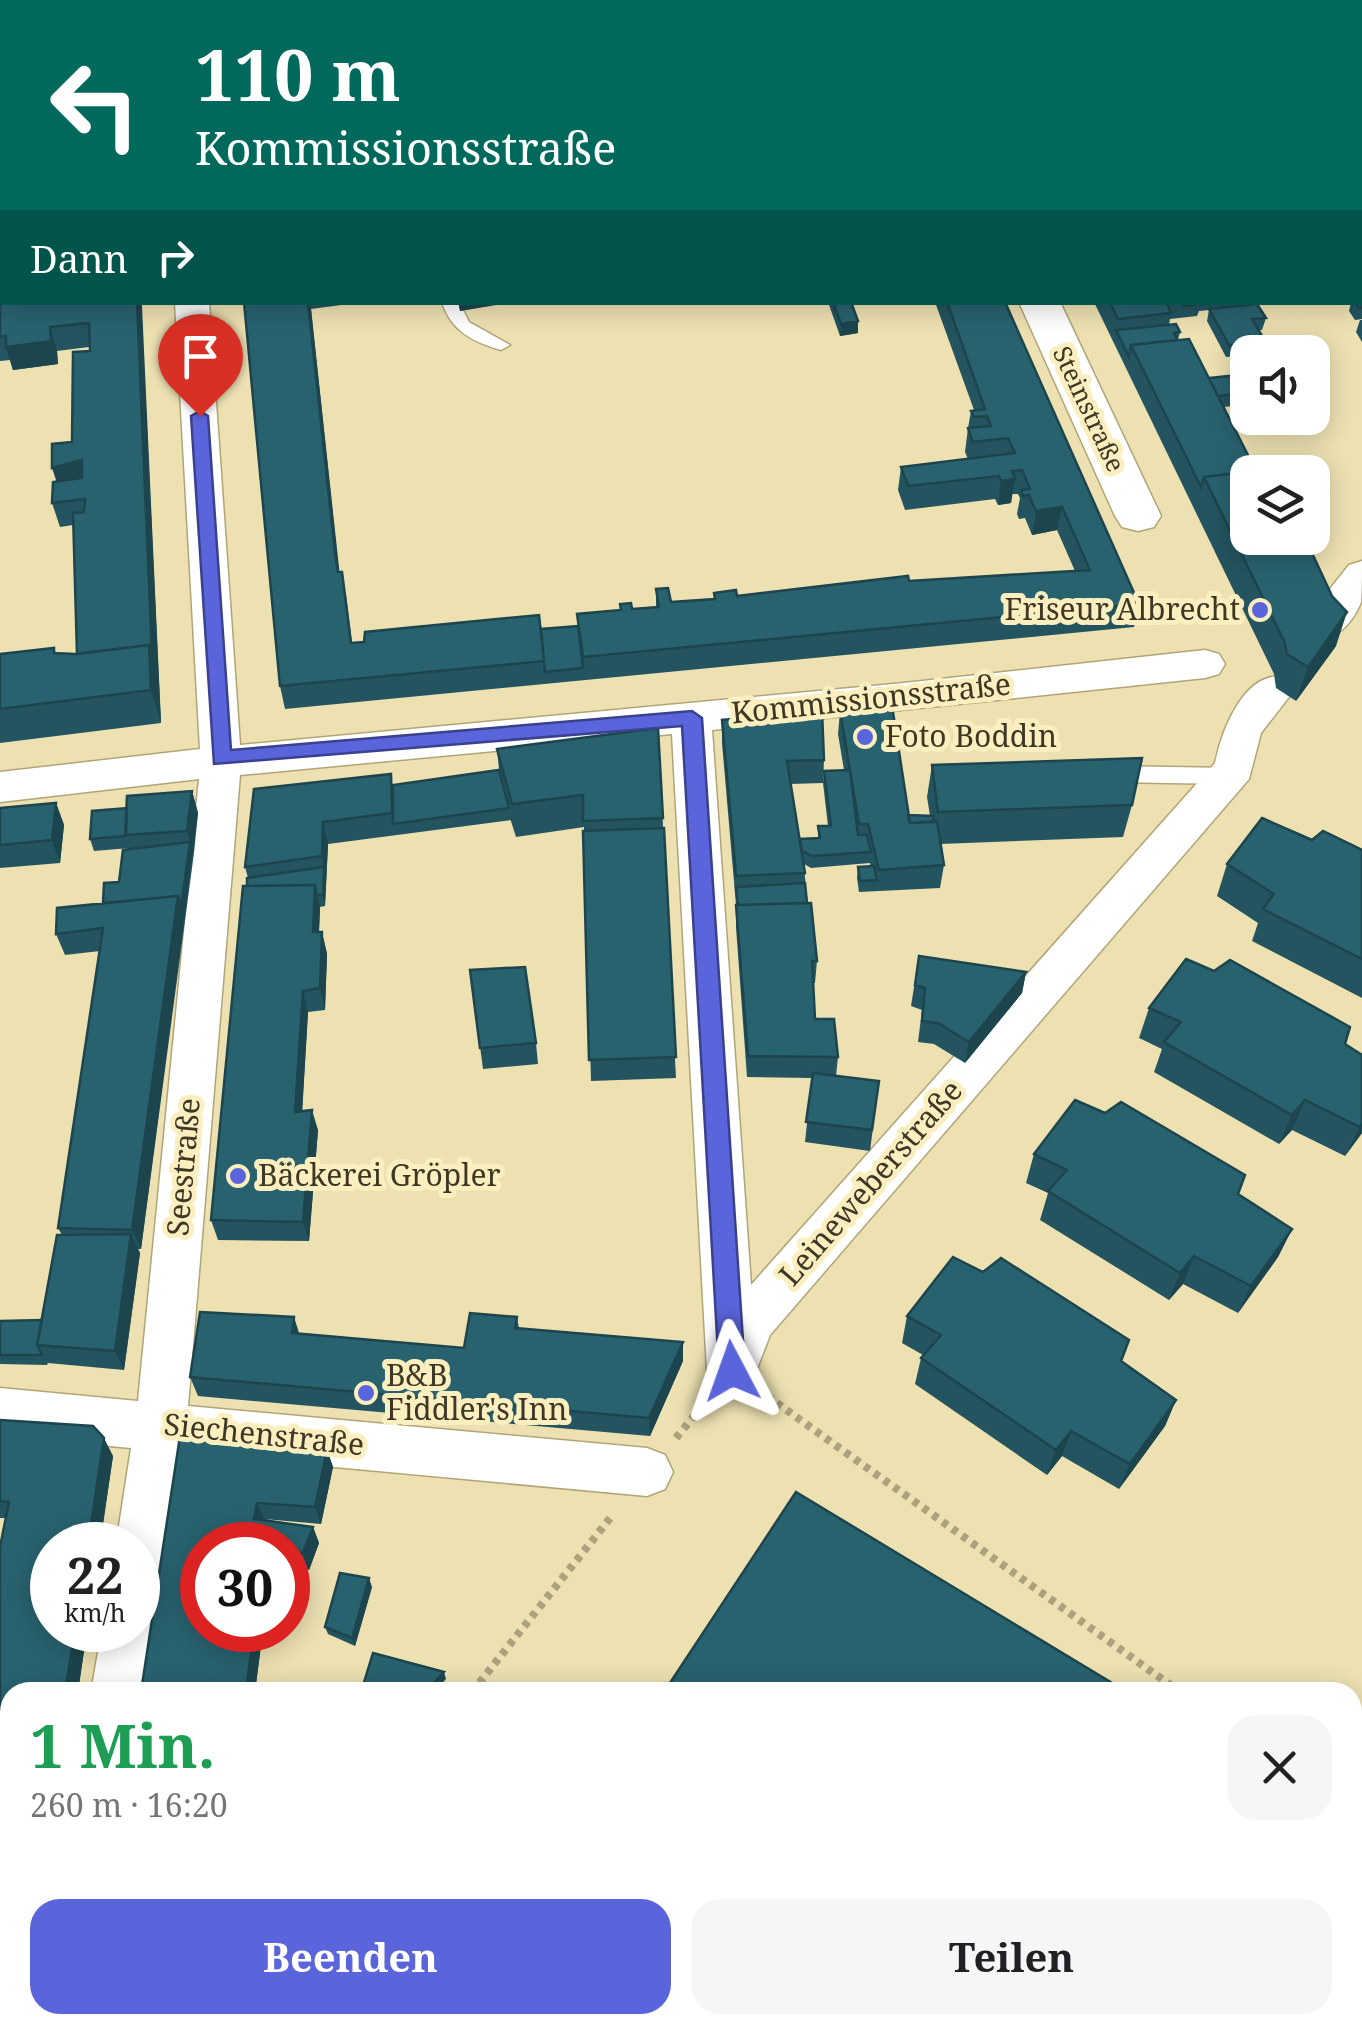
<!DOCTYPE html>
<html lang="de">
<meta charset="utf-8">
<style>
:root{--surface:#fff;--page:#f6f6f6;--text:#202124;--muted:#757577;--accent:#5a64db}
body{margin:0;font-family:"Noto Serif",serif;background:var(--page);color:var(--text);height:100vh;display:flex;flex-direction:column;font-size:38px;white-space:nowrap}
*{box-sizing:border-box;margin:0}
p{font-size:32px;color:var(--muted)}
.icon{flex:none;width:55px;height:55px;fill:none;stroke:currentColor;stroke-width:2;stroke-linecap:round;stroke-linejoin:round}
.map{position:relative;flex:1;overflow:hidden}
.panel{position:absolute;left:0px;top:1682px;width:1362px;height:352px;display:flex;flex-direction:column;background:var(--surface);border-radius:30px 30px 0 0;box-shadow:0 5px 25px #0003}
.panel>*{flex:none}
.banner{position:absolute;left:0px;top:0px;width:1362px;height:305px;box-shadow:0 5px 25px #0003;background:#00695c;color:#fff;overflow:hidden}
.tools{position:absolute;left:1230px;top:335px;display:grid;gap:20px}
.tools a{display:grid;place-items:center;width:100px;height:100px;border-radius:20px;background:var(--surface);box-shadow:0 5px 25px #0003;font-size:50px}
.speed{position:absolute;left:30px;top:1522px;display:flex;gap:20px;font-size:50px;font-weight:700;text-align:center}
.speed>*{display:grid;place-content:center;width:130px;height:130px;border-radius:50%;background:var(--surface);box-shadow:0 5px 25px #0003;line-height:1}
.speed small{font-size:25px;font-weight:400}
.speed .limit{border:15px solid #d22;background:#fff;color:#111}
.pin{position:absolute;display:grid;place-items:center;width:85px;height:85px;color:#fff;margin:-102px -42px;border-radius:50% 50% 50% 0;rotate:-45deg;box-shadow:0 0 10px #0007}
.pin .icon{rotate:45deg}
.me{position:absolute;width:110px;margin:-55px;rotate:356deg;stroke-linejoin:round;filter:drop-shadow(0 0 8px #0008)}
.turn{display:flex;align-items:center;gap:35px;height:210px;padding:0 30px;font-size:45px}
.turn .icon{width:130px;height:130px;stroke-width:2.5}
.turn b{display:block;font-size:70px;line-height:85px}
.then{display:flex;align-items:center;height:95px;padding:0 30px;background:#0003;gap:20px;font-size:38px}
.round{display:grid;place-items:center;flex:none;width:105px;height:105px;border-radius:30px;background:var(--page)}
.summary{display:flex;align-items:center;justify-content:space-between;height:170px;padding:0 30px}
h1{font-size:60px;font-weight:700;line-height:75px;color:#1e9e55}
.cta{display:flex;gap:20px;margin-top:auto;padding:20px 30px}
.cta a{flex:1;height:115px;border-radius:30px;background:var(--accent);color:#fff;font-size:40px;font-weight:700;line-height:115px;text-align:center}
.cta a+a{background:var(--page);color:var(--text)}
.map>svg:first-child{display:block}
</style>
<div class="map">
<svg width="1362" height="2033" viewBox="0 0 1362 2033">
<rect width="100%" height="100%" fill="#ede1b2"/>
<path fill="#f9b19d" d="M0 0 128 2H2L0 261Z"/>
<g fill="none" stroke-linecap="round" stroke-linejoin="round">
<g stroke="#b1a578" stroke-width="3">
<path id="service" d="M442 302H459L469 322 510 345 501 350C473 342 451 331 442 302Z
M1111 766 1228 768 1238 776 1228 784 1111 782 1101 774Z
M456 2025H486L485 2033H455Z"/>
</g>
<g stroke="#b1a578" stroke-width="3">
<path id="minor" d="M160 0H188V2H160Z
M1360 169 1362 170V194L1360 193Z
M0 277H2V297H0Z
M175 302H209L240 745 904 683 1205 650 1219 654 1225 664 1219 674 1205 678 712 730 751 1285 1215 763C1222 729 1246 665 1290 678L1296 688 1261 733 1249 779 770 1335 750 1387 732 1394 714 1387 707 1371 672 734 240 775 188 1406 647 1448 665 1455 673 1472 665 1489 647 1496 183 1453 165 1574 157 1592 138 1600V1545H116L131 1448 0 1436V1388L138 1401 199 779 0 802V772L200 749Z
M1362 561C1362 573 1362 591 1361 602 1352 626 1330 646 1306 639L1301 629 1306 619 1349 565Z
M138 1607 148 1611 156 1630 147 1692H91L102 1630H138Z
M32 2025H92L91 2033H29Z"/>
</g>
<g stroke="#b1a578" stroke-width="3">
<path id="secondary" d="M885 0H921L922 2H887Z
M1019 302H1060L1161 516 1154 527 1138 531 1122 527 1115 516Z"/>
</g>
<path stroke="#aca27e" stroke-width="8" stroke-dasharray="6 6" stroke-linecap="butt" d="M767 1396 1180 1692
M676 1438 703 1405
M472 1692 611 1517
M1218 2025 1222 2033"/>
<use href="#service" fill="#fff" fill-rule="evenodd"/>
<use href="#minor" fill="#fff" fill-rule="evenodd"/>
<use href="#secondary" fill="#fff" fill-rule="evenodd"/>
</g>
<path fill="#23545f" d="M640 0H788L789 2H640Z
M948 0H1024L1025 2H949Z
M1144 0H1293L1294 2H1144Z
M1362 297V319L1355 320 1349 311 1351 302H1360Z
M0 298 2 302H141L161 723 0 743V654L54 648 56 653 77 654 73 525 60 527 52 503 57 482 72 442 90 351 89 347 57 351 58 364 13 370 10 360 0 361Z
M244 302H364L311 309 339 572 346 595 352 643 578 626 577 614 620 610V604L632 609 656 607V589L671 602 714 599V593L737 596 909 581 1075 571 1057 530 1032 535 1025 518 1019 519 1017 514 1020 498 1018 494H1012L1011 503 998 505 995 499 905 510 898 490 901 467 968 459 965 452 968 428 971 411 974 410 935 302H1005L1139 604 1134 627 285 709 280 686Z
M458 302H515L460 311Z
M828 302H851L858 333 840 336Z
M1094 302H1235L1234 306 1266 318 1262 330H1258L1265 341 1262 352H1248V355L1226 357 1207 321 1209 310 1199 311 1197 316 1170 319 1169 325 1180 332 1178 340 1209 378 1248 374V404L1224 407 1336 646 1296 701 1276 688 1274 674Z
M1360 320H1362V342L1356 332Z
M840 711 908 815 930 816 927 797 932 765 1132 805 1123 837 940 844 944 865 940 888 859 892 857 878 858 867 870 866V863L811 868 804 864 807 903 817 961 815 983H813L815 1019 838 1057 836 1076 879 1081 870 1151 805 1142 812 1078 747 1077 736 927V905L722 743V720L824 760 823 783 790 784 800 839 818 838V826H828L823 783 824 771 844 770 838 734Z
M658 728 676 1078 591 1081 584 827 516 837 510 818 511 820 328 844 325 906 320 907 319 932H322L327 954 325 1010 308 1012 302 1111 318 1130 309 1241 218 1240 211 1220 248 878 245 867 254 789 393 785 499 770 497 749Z
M192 791 198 813 194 853 141 1249H138L140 1253 124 1370 48 1363 47 1365 0 1364V1321L42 1320 62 1235 58 1228 100 951 65 955 56 934 103 903 119 882 130 848 94 851 90 839 127 808Z
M56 803 64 825 60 863 0 868V808Z
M1312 840 1362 850V998L1252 941 1258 923 1217 896 1227 864Z
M919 956 1026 972 1022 993 965 1063 934 1044 918 1042 922 1010 911 1006Z
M470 970 536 1043 538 1064 483 1069Z
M1149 1008 1345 1044 1362 1133 1345 1156 1292 1130 1279 1144 1154 1072 1162 1049 1139 1038Z
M1034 1154 1238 1194 1292 1229 1278 1257 1238 1313 1183 1284 1169 1300 1040 1220 1048 1193 1026 1183Z
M907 1316 1121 1361 1176 1400 1165 1426 1119 1489 1062 1456 1047 1475 915 1384 921 1358 923 1355 902 1343Z
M517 1317 519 1328 683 1342V1361L650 1436 198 1396 190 1377 299 1333 464 1348Z
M0 1420 113 1456 78 1692H10V1809L0 1810V1547L6 1518H0Z
M180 1436 327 1450 333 1467 321 1524 264 1519 313 1527 319 1543 309 1570 288 1565V1545H202L263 1630 255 1692H141Z
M372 1587 355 1646 328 1634 325 1627Z
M813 2025H1034L1030 2033H825Z"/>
<path fill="#1d454e" d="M137 302H141L142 306 161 723 151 690Z
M308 302 311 309 342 595 335 553Z
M459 302H493V305L460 311Z
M858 321V333L840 336 841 324Z
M50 327 57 351 58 364 13 370 6 347Z
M82 460 89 484 60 492 52 468Z
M1015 479 1011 503 998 505 1001 481Z
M1062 507 1057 530 1032 535 1036 511Z
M1347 612 1336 646 1296 701 1308 667Z
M192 791 198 813 141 1249 132 1230 178 896 190 842 187 831Z
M56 803 64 825 60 863 52 840Z
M323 822 328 844 325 906 323 895 324 867 322 856Z
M315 885 320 907 318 954 313 932Z
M322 932 327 954 325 1010 320 988Z
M1026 972 1022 993 965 1063 969 1042Z
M303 991 308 1012 301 1132 295 1112Z
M1305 1100 1292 1130 1279 1144 1292 1115Z
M312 1110 318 1130 309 1241 303 1222Z
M1362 1123V1133L1345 1156 1360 1127Z
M1292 1229 1278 1257 1238 1313 1251 1286Z
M131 1234 140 1253 124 1370 115 1351Z
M1194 1256 1183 1284 1169 1300 1180 1273Z
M294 1317 300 1336 292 1333Z
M683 1342V1361L650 1436 649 1418Z
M1176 1400 1165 1426 1119 1489 1130 1464Z
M1071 1431 1062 1456 1047 1475 1056 1450Z
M104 1438 113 1456 100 1545H88Z
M327 1450 333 1467 321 1524 315 1507Z
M257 1503 264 1519 261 1536 254 1519Z
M313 1527 319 1543 309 1570 303 1553Z
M369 1578 372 1587 355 1646 352 1638Z
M75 1630H87L78 1692H65Z
M254 1630H263L255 1692H246Z
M444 1672 446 1679 434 1692H425Z"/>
<path fill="#29626f" stroke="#1d454e" stroke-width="2.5" d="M215 0H274L275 2H215Z
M643 0H700L672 2H644Z
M743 0H788L789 2H718Z
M813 0H871L873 2H814Z
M968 0H1024L1025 2H970Z
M1158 0H1293L1294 2H1159Z
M1360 106H1362V128H1360Z
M2 297V302H137L152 655 149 645 77 654 73 513 84 512 85 499 52 503 53 482 82 478V460L52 468V444L72 442 73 352 90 351 89 323 50 327 51 341 6 347V336L0 337V298Z
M1362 297V308H1359L1355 302H1360V298Z
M244 302H308L335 553 338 572H342L351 643 364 642 365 632 539 615 544 661 280 686Z
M833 302H851L858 321 841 324Z
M947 302H1005L1139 604 583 657 577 614 621 610 620 604 631 603 632 609 659 607 656 589 668 588 671 602 715 599 714 593 736 590 737 596 908 576 909 581 1090 570 1062 507 1036 511 1029 495 1023 496 1021 490 1030 489 1022 470 1012 471 1015 479 1001 481 999 476 908 486 901 467 1015 453 1008 438 973 442 968 428 991 426 987 416 974 417 971 411 985 409Z
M1110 302H1166L1171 313 1118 319Z
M1185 302H1199L1200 304 1184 306Z
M1257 304 1266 318 1252 319 1265 341 1229 345 1209 309Z
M1176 324 1180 332 1174 333 1177 340 1131 345 1129 357 1116 330Z
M1189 339 1256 471 1204 477 1201 487 1131 345Z
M1248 374V393L1218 396 1209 378Z
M1273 469 1275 472H1248V538H1305L1332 596 1347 612 1308 667 1287 654 1284 641 1204 477Z
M578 626 583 668 545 672 541 629Z
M149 645 151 690 0 709V654L54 648V653L74 654Z
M892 706 910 823 937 821 944 865 879 870 868 824H859L840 711Z
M822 711 824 760 787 761 805 873 736 876 722 720Z
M658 728 663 818 583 821V795L512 804 497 749Z
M1142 758 1132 805 938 812 932 765Z
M499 770 509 808 393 824V785Z
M850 770 858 835H867L871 852 812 856 802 851 800 839 820 838 818 826H831L824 771Z
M391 774 392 813 323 822 322 856 245 867 254 789Z
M192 791 187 831 125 835 127 796Z
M56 803 52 840 0 845V808Z
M127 808 126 836 90 839 92 811Z
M908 815 933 816 934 822 910 823Z
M1262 818 1312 840 1323 831 1362 850V959L1263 909 1274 894 1227 864Z
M664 828 676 1057 589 1060 583 831Z
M190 842 181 907 178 896 103 903 104 883 119 882 123 850Z
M874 866 877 880 860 881 858 867Z
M324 867 323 895H317L315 885 247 886V878Z
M805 883 807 903 738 905 736 887Z
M315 885 313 932H322L320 988 303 991 295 1112 312 1110 303 1222 211 1220 243 886Z
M178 896 132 1230 58 1228 103 928 56 934 57 908Z
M811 903 817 961H812L815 1019H834L838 1057 748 1056 736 905Z
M919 956 1026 972 969 1042 938 1023 922 1021 925 988 915 985Z
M1186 959 1214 971 1230 960 1350 1027 1345 1044 1362 1055V1123L1360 1127 1305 1100 1292 1115 1164 1042 1181 1022 1149 1008Z
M525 967 536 1043 480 1048 470 970Z
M813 1073 879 1081 872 1130 806 1122Z
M1075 1100 1105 1113 1121 1102 1245 1175 1238 1194 1292 1229 1251 1286 1194 1256 1180 1273 1048 1191 1067 1170 1034 1154Z
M131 1234 115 1351 37 1345 57 1235Z
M953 1257 983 1272 1001 1258 1129 1340 1121 1361 1176 1400 1130 1464 1071 1431 1056 1450 921 1358 941 1335 907 1316Z
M200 1312 294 1317 292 1333 464 1348 470 1313 517 1317 515 1328 683 1342 649 1418 190 1377Z
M42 1320 37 1345 42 1355H0V1321Z
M0 1420 93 1426 104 1438 88 1545H52V1630H75L65 1692H10V1796H0V1547L9 1502 0 1501Z
M180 1436 327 1450 315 1507 257 1503 254 1519 313 1527 303 1553 288 1550V1545H202V1630H254L246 1692H141Z
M796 1492 1127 1692H664Z
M340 1573 369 1578 352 1638 325 1627Z
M373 1653 444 1672 425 1692H374L362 1689Z
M837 2025H1034L1030 2033H848Z"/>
<path fill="#5a64db" stroke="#3a418e" stroke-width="2.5" d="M200 411 208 416 231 750 692 711 702 718 745 1371 741 1379H723L719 1371 682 726 214 764 191 416Z"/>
<g fill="#5a64db" stroke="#fbefbf" stroke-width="4">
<circle cx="1260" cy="610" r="10"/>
<circle cx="865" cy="737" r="10"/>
<circle cx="238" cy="1176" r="10"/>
<circle cx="366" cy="1393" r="10"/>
</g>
<g text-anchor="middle" stroke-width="10" stroke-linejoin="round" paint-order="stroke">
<g font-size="25" fill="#3d3825" stroke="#fbefbf">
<text transform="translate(1089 409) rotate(65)" y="9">Steinstraße</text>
</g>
<g font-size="30" fill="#3d3825" stroke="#fbefbf" text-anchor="start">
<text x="1240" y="620" text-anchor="end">Friseur Albrecht</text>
<text x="885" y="747">Foto Boddin</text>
<text x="258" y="1186">Bäckerei Gröpler</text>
<text x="386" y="1386">B&amp;B<tspan x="386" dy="34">Fiddler's Inn</tspan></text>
</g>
<g font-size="30" fill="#3d3825" stroke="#fbefbf">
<text transform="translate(871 699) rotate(-6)" y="10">Kommissionsstraße</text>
<text transform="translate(184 1167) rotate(-85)" y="10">Seestraße</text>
<text transform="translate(871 1183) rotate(-49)" y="10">Leineweberstraße</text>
<text transform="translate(264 1435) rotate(6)" y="10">Siechenstraße</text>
</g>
</g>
</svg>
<div class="tools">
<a><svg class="icon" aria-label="sound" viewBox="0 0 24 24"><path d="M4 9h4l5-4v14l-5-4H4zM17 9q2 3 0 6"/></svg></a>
<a><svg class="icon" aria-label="layers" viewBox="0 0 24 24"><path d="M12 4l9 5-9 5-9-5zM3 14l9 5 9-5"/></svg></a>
</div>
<div class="speed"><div>22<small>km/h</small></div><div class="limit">30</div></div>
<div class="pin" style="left:200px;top:416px;background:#d93025"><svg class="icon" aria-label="arrive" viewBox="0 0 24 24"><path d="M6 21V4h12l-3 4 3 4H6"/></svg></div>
<svg class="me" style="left:732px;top:1371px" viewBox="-20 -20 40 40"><path d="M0-17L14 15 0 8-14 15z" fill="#5a64db" stroke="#fff" stroke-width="4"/></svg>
<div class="banner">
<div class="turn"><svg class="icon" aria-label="left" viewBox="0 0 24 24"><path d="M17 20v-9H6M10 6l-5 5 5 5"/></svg><div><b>110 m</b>Kommissionsstraße</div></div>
<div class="then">Dann<svg class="icon" aria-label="right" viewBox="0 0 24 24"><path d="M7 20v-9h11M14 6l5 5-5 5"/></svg></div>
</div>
<section class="panel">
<div class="summary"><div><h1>1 Min.</h1><p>260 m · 16:20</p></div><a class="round"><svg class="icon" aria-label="close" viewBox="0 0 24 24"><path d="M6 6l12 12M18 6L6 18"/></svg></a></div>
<div class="cta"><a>Beenden</a><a>Teilen</a></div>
</section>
</div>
